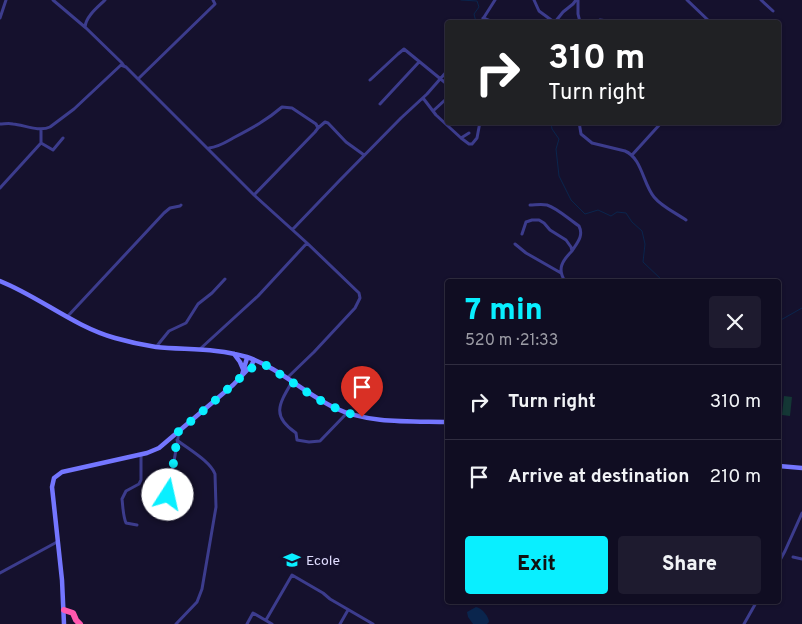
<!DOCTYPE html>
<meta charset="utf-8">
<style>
:root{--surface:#100d22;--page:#1e1b2f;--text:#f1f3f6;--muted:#9c9ca5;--line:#302d40;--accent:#09efff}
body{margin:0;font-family:Overpass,sans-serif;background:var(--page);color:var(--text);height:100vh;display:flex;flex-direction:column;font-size:19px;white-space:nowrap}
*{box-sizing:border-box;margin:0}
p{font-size:16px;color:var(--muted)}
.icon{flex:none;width:28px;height:28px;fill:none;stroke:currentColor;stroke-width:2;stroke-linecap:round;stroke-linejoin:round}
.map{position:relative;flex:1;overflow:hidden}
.panel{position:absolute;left:445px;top:279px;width:336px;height:325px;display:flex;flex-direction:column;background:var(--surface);border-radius:5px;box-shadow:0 1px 4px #0004,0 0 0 1px var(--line)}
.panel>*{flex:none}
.hud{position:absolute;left:445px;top:20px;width:336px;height:105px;border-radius:5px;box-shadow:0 1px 4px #0004,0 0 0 1px var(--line);background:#202124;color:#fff;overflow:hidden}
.pin{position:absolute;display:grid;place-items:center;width:42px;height:42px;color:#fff;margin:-51px -21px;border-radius:50% 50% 50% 0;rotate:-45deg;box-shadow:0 0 5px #0007}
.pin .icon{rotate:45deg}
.me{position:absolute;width:55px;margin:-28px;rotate:10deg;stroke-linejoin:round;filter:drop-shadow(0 0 4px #0008)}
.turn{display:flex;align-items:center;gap:18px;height:105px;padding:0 20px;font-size:22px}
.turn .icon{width:65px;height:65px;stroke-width:2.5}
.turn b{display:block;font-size:35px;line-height:42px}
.round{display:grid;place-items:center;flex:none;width:52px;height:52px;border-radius:5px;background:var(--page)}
.summary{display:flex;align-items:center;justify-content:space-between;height:85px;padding:0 20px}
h1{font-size:30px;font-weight:800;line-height:38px;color:var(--accent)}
.action{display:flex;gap:10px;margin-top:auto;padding:10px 20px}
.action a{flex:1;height:58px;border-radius:5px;background:var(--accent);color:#111;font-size:20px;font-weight:800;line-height:58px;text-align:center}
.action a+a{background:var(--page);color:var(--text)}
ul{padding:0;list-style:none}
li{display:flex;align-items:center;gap:15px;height:75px;padding:0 20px;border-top:1px solid var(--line)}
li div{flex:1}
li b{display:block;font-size:19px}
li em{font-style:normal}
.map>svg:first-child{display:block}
</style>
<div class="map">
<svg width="802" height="624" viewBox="0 0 802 624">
<rect width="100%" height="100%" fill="#15112d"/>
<path fill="#143735" d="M784 396 792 397 790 416 782 415Z"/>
<path fill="#0a254d" d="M476 607C482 608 489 617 489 622L487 624H473L468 617 467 612Z"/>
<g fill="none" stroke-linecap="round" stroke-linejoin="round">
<path stroke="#0a254d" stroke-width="1" d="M461 0 477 1 479 7 474 14 476 22
M551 122 552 129 559 139 556 149 559 176 571 200 585 214 598 210 611 216 617 212 626 213 632 222 642 231 645 244 643 262 663 281
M779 321 802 308"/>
<path stroke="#3c3c8d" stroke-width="3" d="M53 0 86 28
M105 0C98 7 86 16 85 27L122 63 124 66
M534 0 539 11 554 22
M578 0V14L580 22
M687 0 710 22
M761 0 773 11
M0 18 6 0
M483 18 493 22
M600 20 615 22
M481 22 495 0
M555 22 563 12 573 4 576 0
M138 79 213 6 215 4 213 0
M370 80 398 54 404 49 448 85
M423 98 436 115 461 138 469 133
M380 104 419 62
M433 111 445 100
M579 122 581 134 592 143 625 151C642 158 643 184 654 197 662 207 676 213 686 220
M0 124C4 124 9 123 13 124 24 125 39 132 50 127L74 109 121 65 126 67 254 195 307 243 359 293 360 298 355 308 314 352 287 378
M318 128 325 122 328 123 346 142 364 155
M461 138 469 144H472L477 138 480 122
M41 143 53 150 63 138
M209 148C219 147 226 142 235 137 252 128 267 120 282 107L292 108 316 124 318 128 315 132 254 195
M632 155 662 122
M0 188 41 143V129
M530 205C535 205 541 204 547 205 557 208 570 220 579 226 584 236 577 243 572 251
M293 229 340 180 401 118 427 94 448 70
M522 234 526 222 532 220H539L544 223 550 230 566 240 571 247 572 251C562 261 557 269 565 281
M515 244 526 253 561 273
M67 317 164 213 170 208 180 206 181 205
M156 347 169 331 186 323 198 304 212 293 225 279
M200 349 258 296 307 243
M292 382C279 404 271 416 296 433L297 440 309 442 320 441 347 413
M168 509V482L172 473 179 432
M137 525 126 523C123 516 123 507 122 499L126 491 139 484 141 480V455
M793 557 802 559
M779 562 785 551 802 513
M0 573 57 542
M266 620 292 575 323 593 330 599 373 624
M176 624 197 602 202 589 216 507 215 474C210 461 188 449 177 440
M247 624 253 613 272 624
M340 624 348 610
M744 624 757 601"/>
<path stroke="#7476ff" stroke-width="4.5" d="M0 281C40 297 73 326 115 338 129 342 143 345 156 347 187 350 217 348 247 357 279 368 304 393 335 408 368 424 412 421 448 422
M234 354 240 362 243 369
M242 375 247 358
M779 466 802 468
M64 624 62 580 52 487 54 478 62 472 147 453 159 448 233 385 251 366 254 360"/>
<path stroke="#ff58ae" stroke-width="6" d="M64 610 73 613 76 620 80 624"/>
</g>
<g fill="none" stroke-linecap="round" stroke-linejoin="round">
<path stroke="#09efff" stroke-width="9" stroke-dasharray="0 16.2" d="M168 495V482L172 473 178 432C196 417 214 402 231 386 242 377 248 368 262 363 273 369 282 376 292 382 313 397 336 411 362 417"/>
</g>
<defs>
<g id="school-bare" transform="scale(1.35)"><path d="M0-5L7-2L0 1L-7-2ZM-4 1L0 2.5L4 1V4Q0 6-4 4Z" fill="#09efff" stroke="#15112d" stroke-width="2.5" paint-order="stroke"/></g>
</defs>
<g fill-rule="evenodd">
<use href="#school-bare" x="292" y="560"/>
</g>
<g text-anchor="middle" stroke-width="5" stroke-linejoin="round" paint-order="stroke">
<g font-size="14" fill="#e0ddff" stroke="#15112d" text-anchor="start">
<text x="306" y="565">Ecole</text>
</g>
</g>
</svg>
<div class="pin" style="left:362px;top:417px;background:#d93025"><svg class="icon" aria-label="arrive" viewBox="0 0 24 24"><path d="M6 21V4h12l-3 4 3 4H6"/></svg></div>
<svg class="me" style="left:168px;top:495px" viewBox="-20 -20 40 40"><circle r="19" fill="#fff"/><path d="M0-13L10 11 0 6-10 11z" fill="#09efff"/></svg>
<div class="hud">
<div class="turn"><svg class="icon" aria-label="right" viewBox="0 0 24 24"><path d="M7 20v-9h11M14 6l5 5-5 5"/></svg><div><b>310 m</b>Turn right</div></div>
</div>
<section class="panel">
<div class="summary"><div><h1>7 min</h1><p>520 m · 21:33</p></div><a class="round"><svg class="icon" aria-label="close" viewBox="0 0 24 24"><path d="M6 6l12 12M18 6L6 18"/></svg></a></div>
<ul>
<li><svg class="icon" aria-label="right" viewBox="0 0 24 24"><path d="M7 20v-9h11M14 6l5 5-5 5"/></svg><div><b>Turn right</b></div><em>310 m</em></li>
<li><svg class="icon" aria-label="arrive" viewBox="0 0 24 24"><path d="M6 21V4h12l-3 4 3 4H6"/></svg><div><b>Arrive at destination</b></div><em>210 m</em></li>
</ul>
<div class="action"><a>Exit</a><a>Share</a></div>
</section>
</div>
